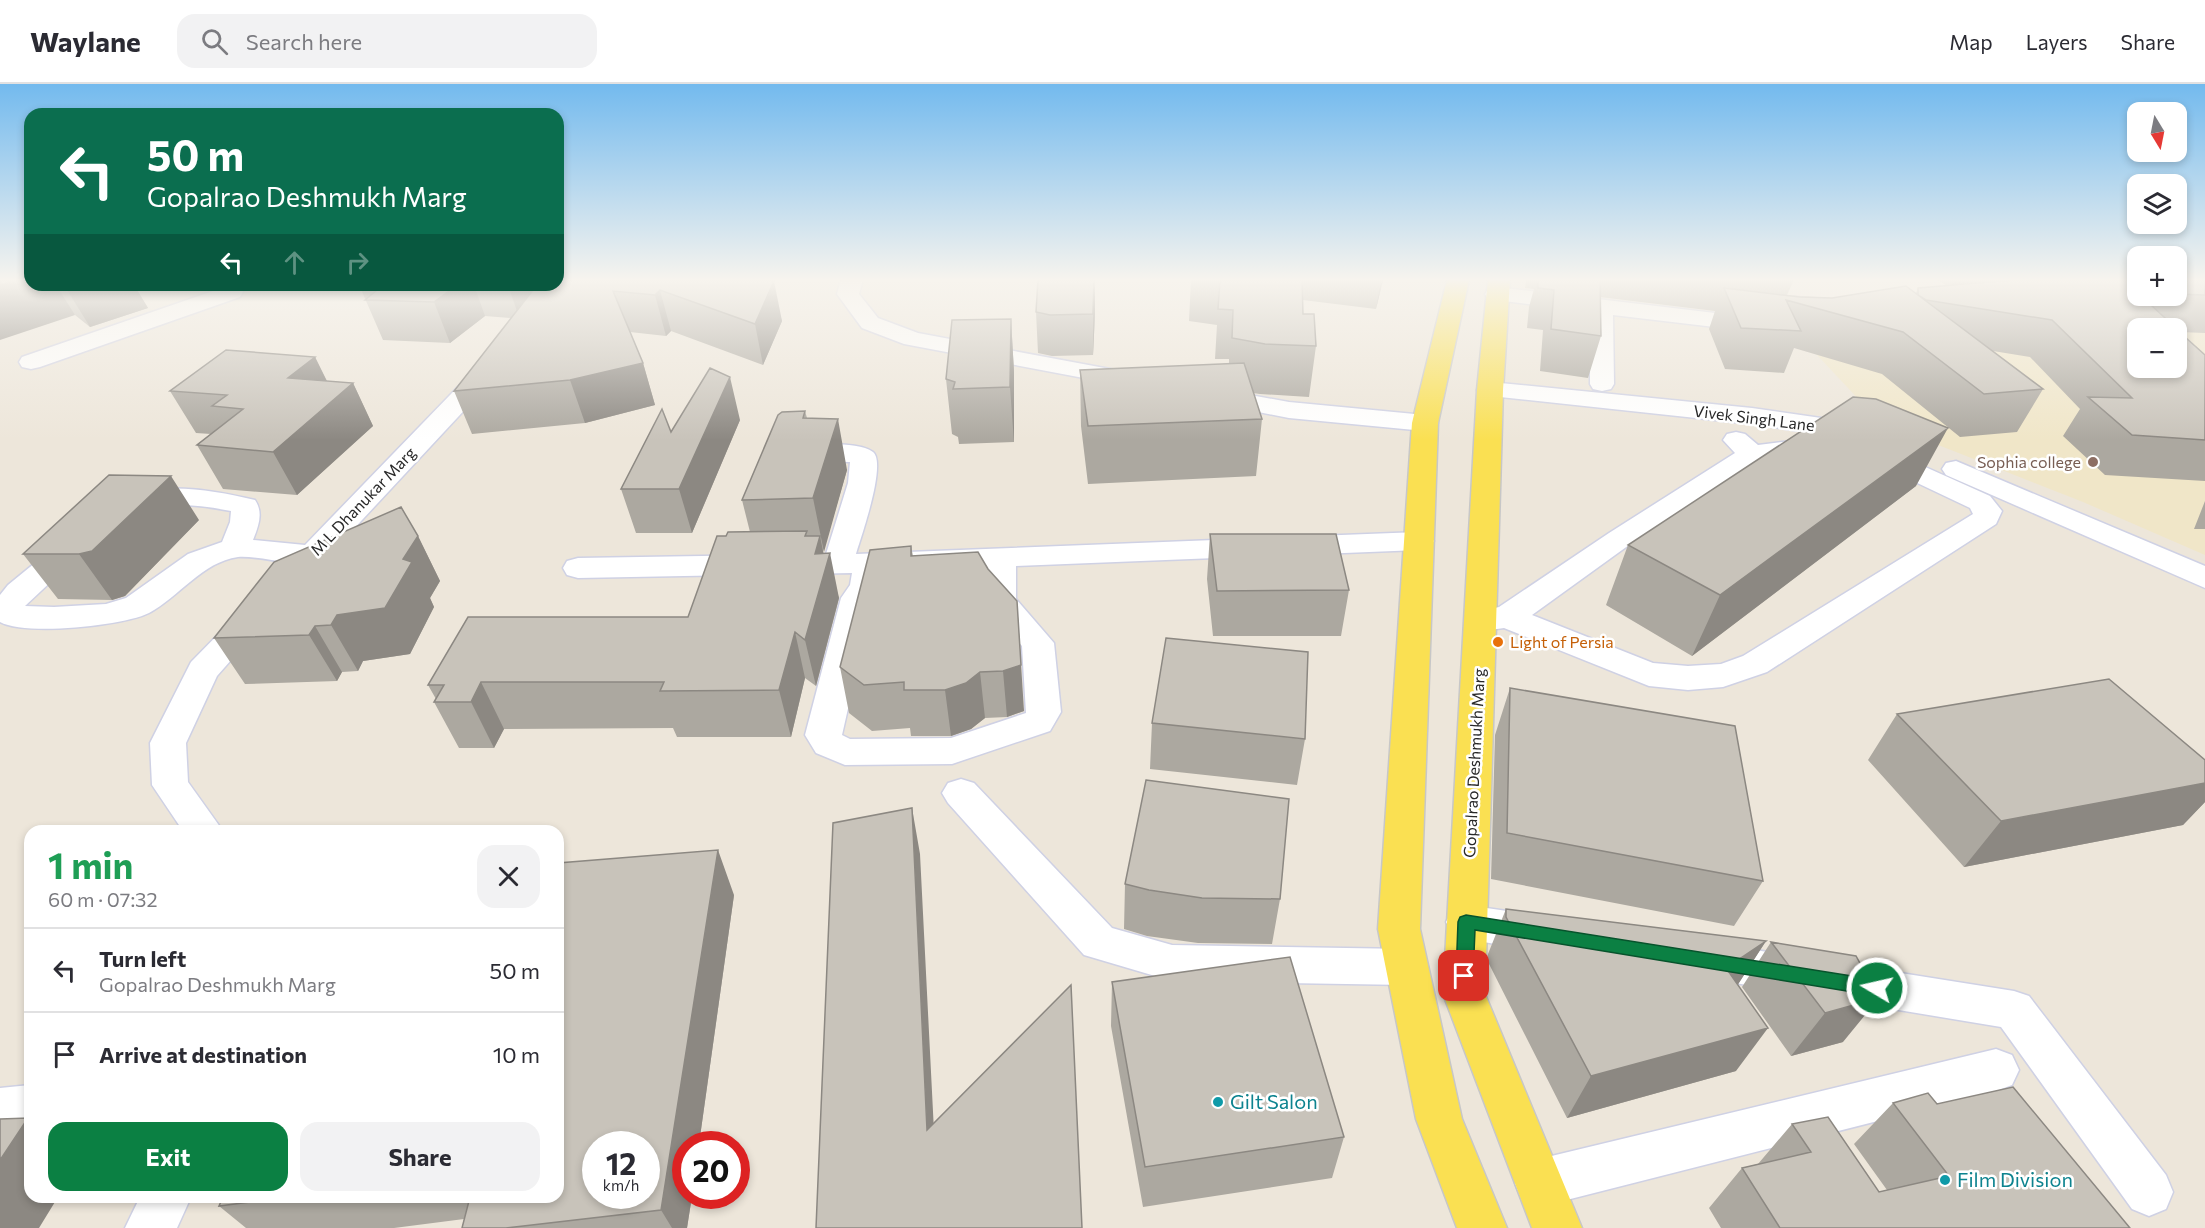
<!DOCTYPE html>
<meta charset="utf-8">
<style>
:root{--surface:#fff;--page:#f2f2f3;--text:#2b2b33;--muted:#7c7c81;--line:#e1e1e2;--accent:#0b8043}
body{margin:0;font-family:Commissioner,sans-serif;background:var(--page);color:var(--text);height:100vh;display:flex;flex-direction:column;font-size:22px;white-space:nowrap}
*{box-sizing:border-box;margin:0}
p{font-size:20px;color:var(--muted)}
.icon{flex:none;width:33px;height:33px;fill:none;stroke:currentColor;stroke-width:2;stroke-linecap:round;stroke-linejoin:round}
.map{position:relative;flex:1;overflow:hidden}
.drawer{position:absolute;left:24px;top:741px;width:540px;height:378px;display:flex;flex-direction:column;background:var(--surface);border-radius:18px;box-shadow:0 3px 9px #0003}
.drawer>*{flex:none}
.banner{position:absolute;left:24px;top:24px;width:540px;height:183px;border-radius:18px;box-shadow:0 3px 9px #0003;background:#0b6e4f;color:#fff;overflow:hidden}
.needle{width:39px;rotate:170deg}
.controls{position:absolute;left:2127px;top:18px;display:grid;gap:12px}
.controls a{display:grid;place-items:center;width:60px;height:60px;border-radius:12px;background:var(--surface);box-shadow:0 3px 9px #0003;font-size:30px}
.speed{position:absolute;left:582px;top:1047px;display:flex;gap:12px;font-size:30px;font-weight:700;text-align:center}
.speed>*{display:grid;place-content:center;width:78px;height:78px;border-radius:50%;background:var(--surface);box-shadow:0 3px 9px #0003;line-height:1}
.speed small{font-size:15px;font-weight:400}
.speed .limit{border:9px solid #d22;background:#fff;color:#111}
.pin{position:absolute;display:grid;place-items:center;width:51px;height:51px;color:#fff;margin:-26px;border-radius:12px;box-shadow:0 3px 9px #0006}
.me{position:absolute;width:66px;margin:-33px;rotate:279deg;stroke-linejoin:round;filter:drop-shadow(0 0 4px #0008)}
.turn{display:flex;align-items:center;gap:21px;height:126px;padding:0 24px;font-size:27px}
.turn .icon{width:78px;height:78px;stroke-width:2.5}
.turn b{display:block;font-size:42px;line-height:51px}
.lanes{display:flex;align-items:center;height:57px;padding:0 24px;background:#0003;justify-content:center;gap:30px;direction:ltr}
.lanes .off{opacity:.35}
.round{display:grid;place-items:center;flex:none;width:63px;height:63px;border-radius:18px;background:var(--page)}
.headline{display:flex;align-items:center;justify-content:space-between;height:102px;padding:0 24px}
h1{font-size:36px;font-weight:700;line-height:45px;color:#1e9e55}
.action{display:flex;gap:12px;margin-top:auto;padding:12px 24px}
.action a{flex:1;height:69px;border-radius:18px;background:var(--accent);color:#fff;font-size:24px;font-weight:700;line-height:69px;text-align:center}
.action a+a{background:var(--page);color:var(--text)}
ul{padding:0;list-style:none}
li{display:flex;align-items:center;gap:18px;height:84px;padding:0 24px;border-top:2px solid var(--line)}
li div{flex:1}
li b{display:block;font-size:22px}
li em{font-style:normal}
header{display:flex;align-items:center;gap:36px;box-sizing:border-box;height:84px;padding:0 30px;background:var(--surface);border-bottom:2px solid var(--line)}
header strong{font-size:28px}
nav{display:flex;gap:33px;margin-inline-start:auto;font-size:21px}
.search{width:420px;height:54px;background:var(--page);display:flex;align-items:center;gap:15px;box-sizing:border-box;padding:0 21px;border-radius:18px;color:var(--muted);font-size:22px}
.map>svg:first-child{display:block}
</style>
<header>
<strong>Waylane</strong>
<div class="search"><svg class="icon" aria-label="search" viewBox="0 0 24 24"><circle cx="10" cy="10" r="6"/><path d="M15 15l6 6"/></svg>Search here</div>
<nav><a>Map</a><a>Layers</a><a>Share</a></nav>
</header>
<div class="map">
<svg width="2205" height="1144" viewBox="0 0 2205 1144">
<rect width="100%" height="100%" fill="#ede6da"/>
<path fill="#f0e6c8" fill-rule="evenodd" d="M2205 211V471L2083 418 1880 338 1801 254 2138 212ZM2138 244H2176V284H2138Z"/>
<g fill="none" stroke-linecap="round" stroke-linejoin="round">
<g stroke="#cfd1e4" stroke-width="3">
<path id="minor" d="M841 196H863L859 210 878 234 918 249 1126 288 1135 290 1138 295 1135 300 1126 302 904 260 862 244 837 210Z
M213 201H237L243 208 240 213 40 283 31 285 22 283 19 278 22 273 216 206Z
M1496 203 1757 234 1765 236 1769 241 1765 246 1757 248 1613 231 1614 300 1611 305 1602 307 1593 305 1590 300V228L1488 215 1485 210 1488 205Z
M489 278 498 280 501 285 498 290 308 494 297 497 286 494 282 487 288 478C273 477 253 472 238 473 202 478 179 513 149 529 123 542 25 552 0 538V511L8 501 63 456 74 453 85 456 89 462 25 522 54 523 106 520 126 514 188 470 222 458 230 438 231 427C210 423 189 420 168 421 155 421 143 425 130 422L126 416 130 410C172 399 213 406 255 416 264 429 258 443 253 456L305 461 480 280Z
M1490 298 1752 324 1849 338 1858 340 1862 346 1858 352 1849 354 1752 340 1481 311 1477 306 1481 301Z
M1212 304 1289 318 1425 331 1434 333 1438 339 1434 345 1425 347 1289 334 1203 317 1199 312 1203 307Z
M1736 348 1745 350 1758 361 1816 354 1825 356 1829 362 1825 368 1759 377 1629 461 1532 531 1653 579 1688 582 1721 580 1743 572 1973 430 1970 424 1873 378 1869 372 1873 366 1883 364 1990 412 2002 427 1996 440 1767 588 1723 603 1688 606 1649 602 1504 544 1490 546 1479 542 1474 535 1479 528 1499 523 1609 449 1735 369 1723 356 1727 350Z
M800 361C818 361 858 357 873 368 887 379 861 453 856 470L1419 448 1429 451 1434 457 1429 463 1419 466 1016 482V515L1054 559 1061 628 1050 647 952 680 845 681 816 669 805 651 841 514 850 501 852 489 578 494 567 491 563 484 567 477 578 474 826 470 848 399 850 378 800 377 790 375 786 369 790 363ZM986 484 984 515 993 529 1022 562 1026 629 951 654 850 655 842 651 873 514 880 502 883 488Z
M1956 377 2205 482V504L1946 391 1942 385 1946 379Z
M253 523 264 526 269 533 217 592 186 659 188 698 223 747H183L152 701 150 659 191 578 242 526Z
M961 695 974 699 1112 844 1172 861 1407 865 1422 870 1428 883 1422 896 1407 901 1172 897 1084 871 948 719 942 709 948 699Z
M1466 821 1542 832 1557 838 1563 850 1557 862 1542 868 1466 855 1452 850 1446 838 1452 826Z
M1705 858 2014 907 2029 912 2166 1091 2173 1108 2166 1125 2149 1132 2132 1125 2001 943 1705 894 1690 889 1684 876 1690 863Z
M1996 965 2012 971 2019 986 2012 1001 1996 1007 1539 1123 1522 1116 1515 1099 1522 1082 1539 1075Z
M30 1001V1045L0 1048V1004Z
M140 1113H191L177 1144H125Z"/>
</g>
<g stroke="#c7c7c7" stroke-width="3">
<path id="major" d="M1447 196H1469L1438 339 1420 845 1462 1035 1507 1144H1457L1416 1035 1378 845 1412 339Z
M1488 196H1510L1503 306 1485 910 1582 1144H1532L1443 910 1477 306Z"/>
</g>
<use href="#minor" fill="#fff" fill-rule="evenodd"/>
<use href="#major" fill="#fae052" fill-rule="evenodd"/>
</g>
<path fill="#aca8a0" d="M769 196 782 237 763 281 671 247 666 252 630 248 643 279 655 321 585 339 472 350 454 307 511 234 485 232 450 259 383 256 360 203 363 201H558Z
M1095 196V230L1093 271 1052 272 1038 269 1036 228Z
M1191 196H1383L1376 225 1303 216V230L1316 262 1309 313 1260 310 1253 309 1262 335 1256 392 1088 400 1081 342 1080 286 1229 280V275H1215L1217 241 1189 237Z
M1526 196H1794L1787 211 1832 214 1916 209 1918 204 1947 202 1938 196H2138V212H2176V196H2205V249L2180 248 2205 271V397L2105 391 2063 352 2080 325 2030 273 1993 267 2043 305 2017 348 1960 353 1882 290 1794 264 1784 289 1725 285 1709 245 1715 227 1600 213 1601 252 1588 294 1540 287 1543 246 1527 244 1529 223 1534 205 1525 204Z
M30 201H134L148 224 90 243 75 231Z
M1011 235 1014 288V358L959 360 958 353 952 350 946 295Z
M315 273 327 297 353 299 373 342 297 411 223 405 197 361 211 350 196 349 170 307Z
M805 327 807 334 847 386 823 468 839 514 816 602 805 594 791 653H677L673 644 504 645 494 664H459L434 618 436 615 428 601 688 533 726 452 750 448 742 416Z
M740 336 692 449H636L621 405 671 348Z
M1916 402 1692 572 1606 521 1628 461Z
M2205 417V445H2194Z
M199 436 125 512 112 516 58 515 23 470Z
M1210 450 1349 506 1341 552H1213L1207 495Z
M418 452 440 497 430 514 434 523 410 570 363 577 358 587 342 588 337 597 245 600 214 554Z
M911 462 913 472 978 468 1024 627 1007 633 985 634 971 645 951 652H911L910 644 872 647 849 629 840 583Z
M1510 604 1763 797 1734 842 1491 795 1495 651Z
M1897 630 2205 676V718L2183 741 1964 783 1868 676Z
M1152 639 1305 655 1297 701 1150 685Z
M1125 800 1280 815 1272 860 1198 859 1147 852 1124 845Z
M734 811 699 1060H686V1112H692L687 1144H462L464 1135 394 1144H246L219 1122 223 1113H558Z
M1506 825 1766 857 1738 900 1736 987 1567 1034 1488 878V870Z
M1771 858 1856 872 1843 958 1791 972 1742 903Z
M1112 898 1344 1053 1332 1094 1143 1123 1111 942Z
M1893 1019 1937 1020 2130 1144H1721L1709 1124 1742 1084 1758 1080 1792 1040 1879 1108 1887 1106 1854 1060Z"/>
<path fill="#8c8882" d="M0 196H30V201H56L75 231 0 256Z
M1095 196V230L1093 271V230Z
M1381 196H1383L1376 225Z
M1954 196H1981L1979 199 1950 204Z
M774 197 782 237 763 281 755 240Z
M64 201H134L148 224 90 243Z
M457 201H474L485 232 450 259 434 218Z
M508 201H536L540 215 520 236Z
M660 206 671 247 666 252 655 211Z
M1011 235 1014 288V358L1010 303Z
M315 273 335 314 353 299 373 342 297 411 273 368 288 294Z
M643 279 655 321 585 339 570 296Z
M730 293 740 336 692 449 679 405Z
M838 335 847 386 824 468 813 414Z
M1948 344 1916 402 1692 572 1720 511Z
M171 392 199 436 125 512 112 516 79 470Z
M418 452 440 497 430 514 434 523 410 570 363 577 358 587 331 541 337 531 403 475Z
M820 452 826 482 830 469 839 514 816 602 805 556 815 470Z
M1017 517 1024 627 1007 633 1003 587Z
M315 542 342 588 337 597 309 551Z
M795 548 805 594 791 653 779 606Z
M980 588 985 634 971 645 951 652 945 606Z
M481 598 504 645 494 664 471 618Z
M2205 699V718L2183 741 1964 783 2001 737Z
M912 724 920 770 936 1087 927 1046Z
M718 766 734 811 699 1060H686V1112H692L687 1144H672L661 1126Z
M1766 857 1737 902 1726 884Z
M1879 914 1843 958 1791 972 1825 929Z
M1768 944 1736 987 1567 1034 1591 992Z
M28 1034 30 1036V1113H58L39 1144H0V1076Z"/>
<path fill="#c8c3ba" stroke="#8c8882" stroke-width="1.5" fill-rule="evenodd" d="M0 196H17L0 201Z
M558 196H769L774 197 755 240 660 206 655 211 613 207 643 279 570 296 454 307 537 201H558Z
M1038 196H1094L1093 230 1050 231 1036 228Z
M1220 196H1302L1303 230H1314L1316 262 1265 260 1232 254 1233 226 1218 225Z
M1538 196H1600L1601 252 1551 245 1554 206 1538 204Z
M2012 196H2138V212H2141L2176 244H2138V284H2176V245L2205 271V356L2132 351 2088 313 2132 314 2052 236 1926 216 1918 211V204L2013 196Z
M2176 196H2205V211L2176 210Z
M363 201H457L434 218 365 216 377 206 360 203Z
M1906 202 2043 305 1984 310 1903 248 1786 216 1801 247 1741 244 1724 204 1800 213 1832 214Z
M1011 235 1010 303 953 305 955 298 946 295 952 236Z
M226 266 315 273 288 294 353 299 273 368 197 361 243 325 212 322 227 311 170 307Z
M1244 279 1262 335 1088 342 1080 286Z
M710 284 730 293 679 405H621L662 325 671 348Z
M1853 313 1876 315 1948 344 1720 511 1628 461Z
M805 327 803 334 838 335 813 414 742 416 778 331 782 328Z
M109 391 171 392 92 467 79 470H23Z
M401 423 418 452 403 475 412 478 385 524 337 531 331 541 315 542 309 551 214 554 274 478Z
M807 447 805 452H820L815 470 830 469 805 556 795 548 779 606 660 607 664 598H481L471 618H434L444 601H428L468 533H688L717 452H726L728 448Z
M1210 450H1336L1349 506 1217 507Z
M911 462V472L978 468 988 485 1017 517 1021 581 1003 587 980 588 966 599 945 606H904V598L864 601 840 583 870 466Z
M1166 554 1308 568 1305 655 1152 639Z
M2109 595 2205 676V699L2001 737 1897 630Z
M1510 604 1735 642 1763 797 1507 749Z
M1146 696 1289 715 1280 815 1202 814 1149 806 1125 800Z
M912 724 927 1046 1071 901 1082 1144H816L833 739Z
M718 766 661 1126 506 1144H462L470 1113H558V779ZM596 1060H646V1112H596Z
M1506 825 1766 857 1726 884 1768 944 1591 992 1506 833Z
M1771 858 1856 872 1879 914 1825 929Z
M1290 873 1344 1053 1145 1083 1112 898Z
M2013 1003 2130 1144H1780L1742 1084 1811 1068 1792 1040 1828 1033 1879 1108 1949 1092 1893 1019 1928 1009 1937 1020Z
M28 1034 0 1076V1035Z
M223 1113H289L219 1122Z"/>
<linearGradient id="sky" x2="0" y2="1"><stop stop-color="#73baee"/><stop offset="0.55" stop-color="#f7f4ee"/><stop offset="1" stop-color="#f7f4ee" stop-opacity="0"/></linearGradient>
<rect width="2205" height="356" fill="url(#sky)"/>
<path fill="#0b8043" stroke="#07532c" stroke-width="1.5" d="M1466 831 1877 896 1884 898 1886 904 1884 909 1877 912 1475 846 1473 892 1471 897 1464 900 1458 897 1456 892 1458 838 1460 833Z"/>
<circle fill="#8d6e63" stroke="#fff" stroke-width="2" cx="2093" cy="378" r="6"/>
<circle fill="#e8710a" stroke="#fff" stroke-width="2" cx="1498" cy="558" r="6"/>
<g fill="#0f9aa8" stroke="#fff" stroke-width="2">
<circle cx="1218" cy="1018" r="6"/>
<circle cx="1945" cy="1096" r="6"/>
</g>
<g text-anchor="middle" stroke-width="5" stroke-linejoin="round" paint-order="stroke">
<g font-size="16" fill="#292929" stroke="#fff">
<text transform="translate(1754 334) rotate(7)" y="6">Vivek Singh Lane</text>
<text transform="translate(363 417) rotate(-46)" y="6">M L Dhanukar Marg</text>
<text transform="translate(1474 679) rotate(-87)" y="6">Gopalrao Deshmukh Marg</text>
</g>
<g font-size="16" fill="#785e54" stroke="#fff" text-anchor="end">
<text x="2081" y="384">Sophia college</text>
</g>
<g font-size="16" fill="#c56008" stroke="#fff" text-anchor="start">
<text x="1510" y="564">Light of Persia</text>
</g>
<g font-size="20" fill="#0d838f" stroke="#fff" text-anchor="start">
<text x="1230" y="1025">Gilt Salon</text>
<text x="1957" y="1103">Film Division</text>
</g>
</g>
</svg>
<div class="controls">
<a><svg class="needle" viewBox="-14 -14 28 28"><path d="M0-13l5 13h-10z" fill="#e53935"/><path d="M0 13l5-13h-10z" fill="#7c7c81"/></svg></a>
<a><svg class="icon" aria-label="layers" viewBox="0 0 24 24"><path d="M12 4l9 5-9 5-9-5zM3 14l9 5 9-5"/></svg></a>
<a>+</a>
<a>−</a>
</div>
<div class="speed"><div>12<small>km/h</small></div><div class="limit">20</div></div>
<div class="pin" style="left:1464px;top:892px;background:#d93025"><svg class="icon" aria-label="arrive" viewBox="0 0 24 24"><path d="M6 21V4h12l-3 4 3 4H6"/></svg></div>
<svg class="me" style="left:1877px;top:904px" viewBox="-20 -20 40 40"><circle r="17" fill="#0b8043" stroke="#fff" stroke-width="3"/><path d="M0-11L8 9 0 5-8 9z" fill="#fff"/></svg>
<div class="banner">
<div class="turn"><svg class="icon" aria-label="left" viewBox="0 0 24 24"><path d="M17 20v-9H6M10 6l-5 5 5 5"/></svg><div><b>50 m</b>Gopalrao Deshmukh Marg</div></div>
<div class="lanes"><svg class="icon" aria-label="left" viewBox="0 0 24 24"><path d="M17 20v-9H6M10 6l-5 5 5 5"/></svg><svg class="icon off" aria-label="ahead" viewBox="0 0 24 24"><path d="M12 20V5M6 11l6-6 6 6"/></svg><svg class="icon off" aria-label="right" viewBox="0 0 24 24"><path d="M7 20v-9h11M14 6l5 5-5 5"/></svg></div>
</div>
<section class="drawer">
<div class="headline"><div><h1>1 min</h1><p>60 m · 07:32</p></div><a class="round"><svg class="icon" aria-label="close" viewBox="0 0 24 24"><path d="M6 6l12 12M18 6L6 18"/></svg></a></div>
<ul>
<li><svg class="icon" aria-label="left" viewBox="0 0 24 24"><path d="M17 20v-9H6M10 6l-5 5 5 5"/></svg><div><b>Turn left</b><p>Gopalrao Deshmukh Marg</p></div><em>50 m</em></li>
<li><svg class="icon" aria-label="arrive" viewBox="0 0 24 24"><path d="M6 21V4h12l-3 4 3 4H6"/></svg><div><b>Arrive at destination</b></div><em>10 m</em></li>
</ul>
<div class="action"><a>Exit</a><a>Share</a></div>
</section>
</div>
